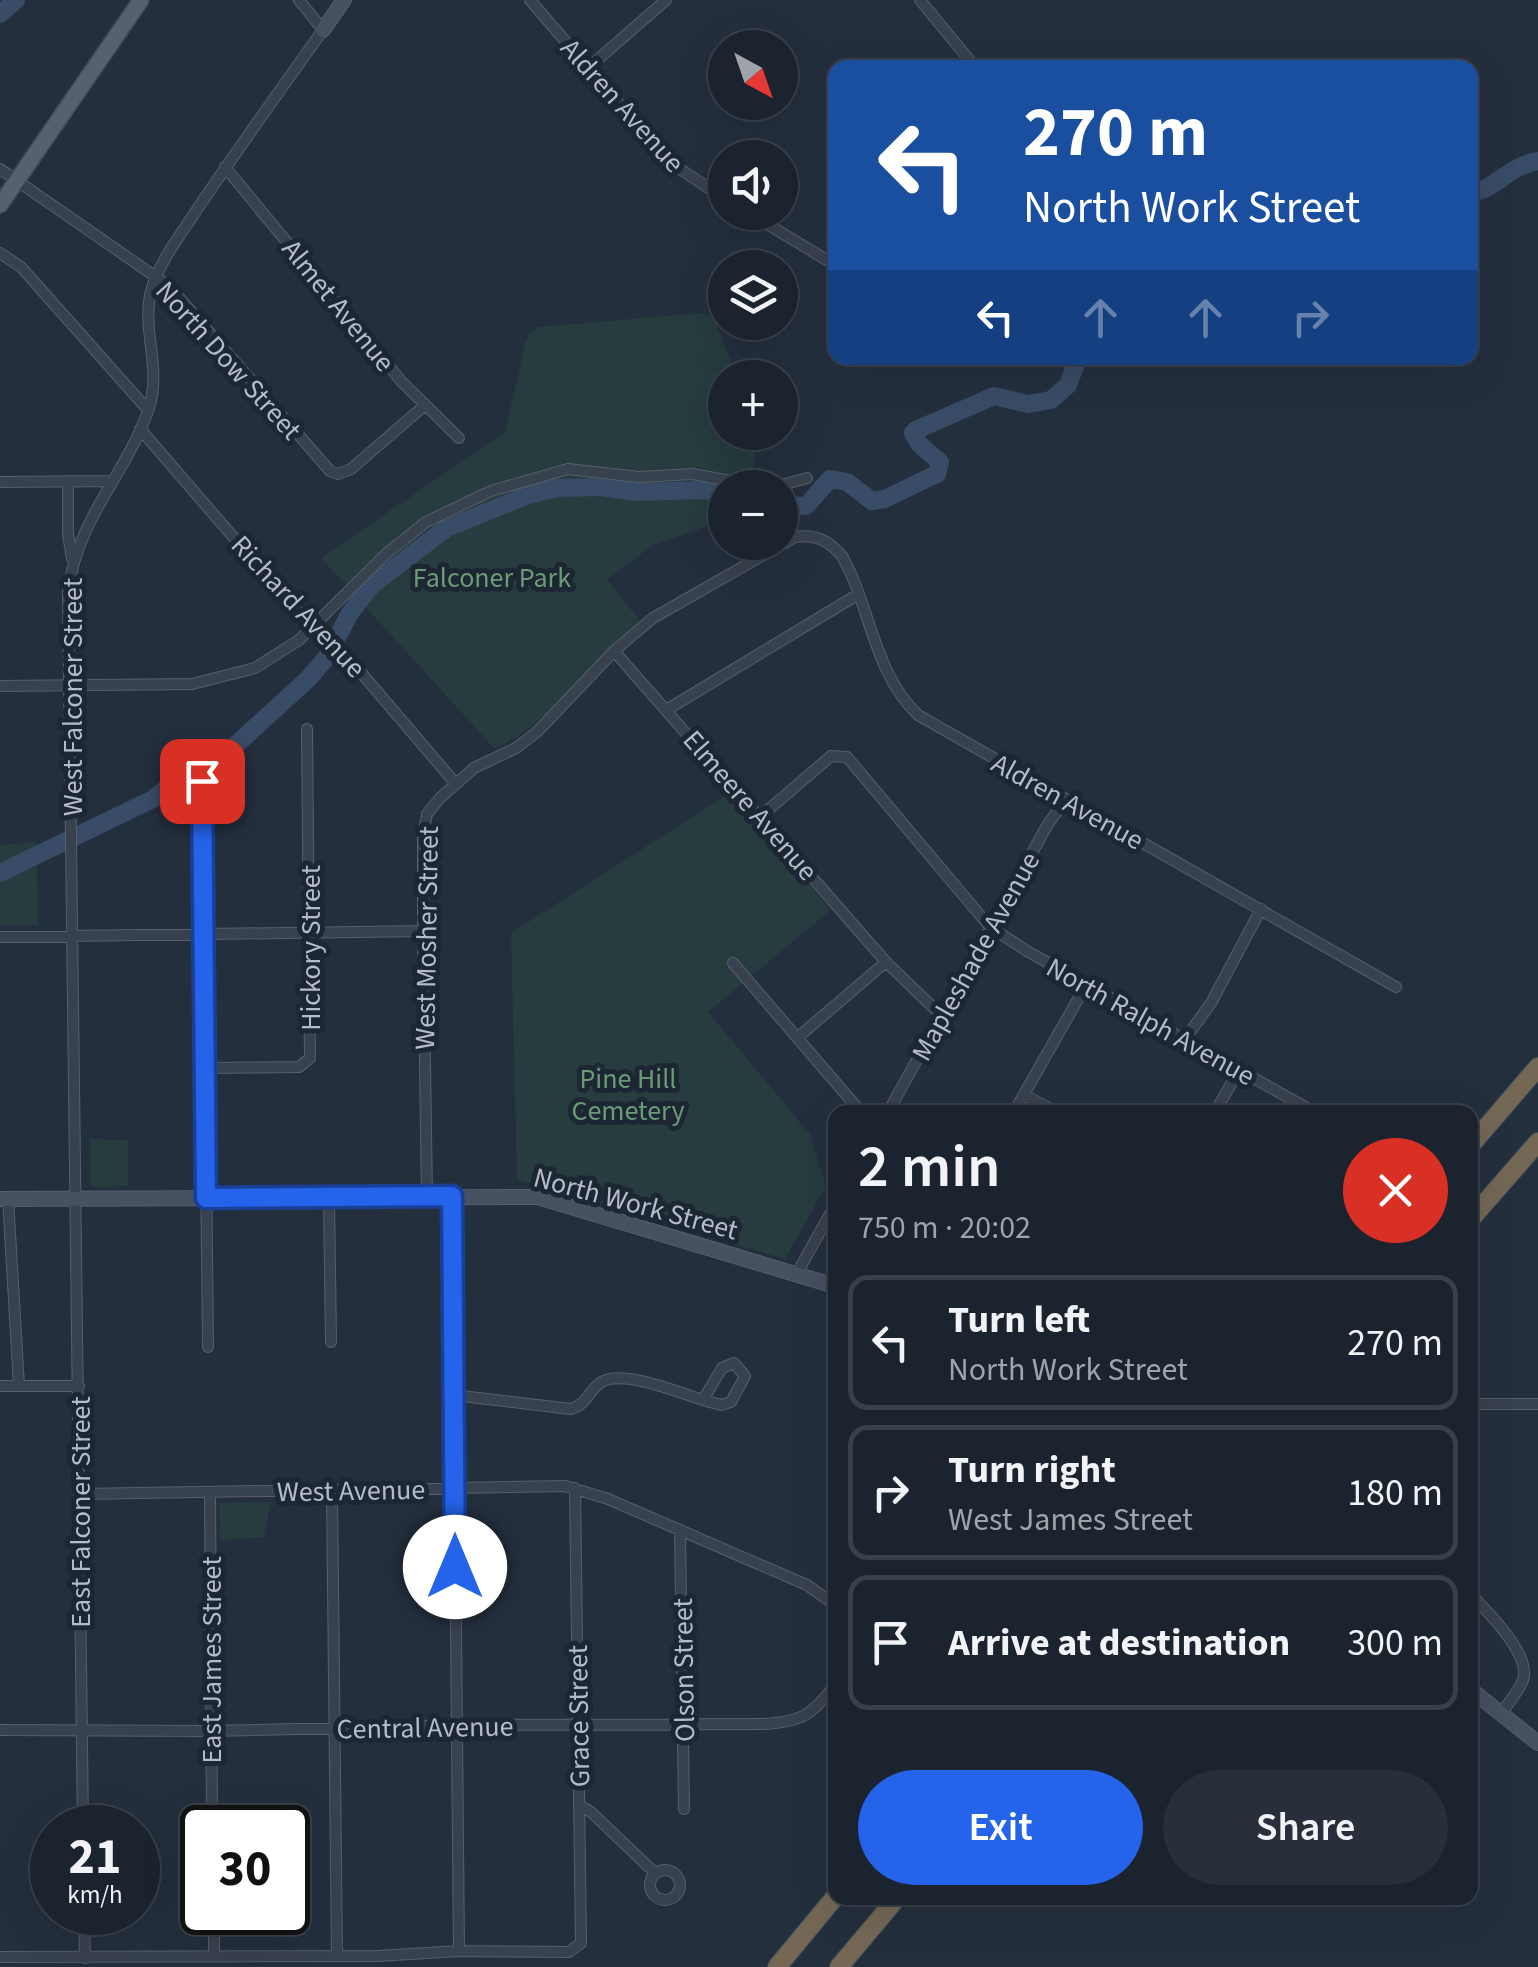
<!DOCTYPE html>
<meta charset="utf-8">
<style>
:root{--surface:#1b232e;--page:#282f3a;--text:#f1f3f6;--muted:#a0a4aa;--line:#39404a;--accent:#2563eb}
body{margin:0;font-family:"Source Sans 3",sans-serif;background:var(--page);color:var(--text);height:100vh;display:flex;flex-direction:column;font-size:38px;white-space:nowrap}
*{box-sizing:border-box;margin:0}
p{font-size:32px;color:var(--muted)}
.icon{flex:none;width:55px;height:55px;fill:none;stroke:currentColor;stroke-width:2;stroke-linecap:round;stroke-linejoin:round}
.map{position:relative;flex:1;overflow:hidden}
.sheet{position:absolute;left:828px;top:1105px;width:650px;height:800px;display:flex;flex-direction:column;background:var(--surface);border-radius:20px;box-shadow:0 10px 40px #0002,0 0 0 2px var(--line)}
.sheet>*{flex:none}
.hud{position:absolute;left:828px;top:60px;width:650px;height:305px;border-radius:20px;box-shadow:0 10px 40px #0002,0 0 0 2px var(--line);background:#1a4fa0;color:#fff;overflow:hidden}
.needle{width:65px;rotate:140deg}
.buttons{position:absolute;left:708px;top:30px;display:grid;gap:20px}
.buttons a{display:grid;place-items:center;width:90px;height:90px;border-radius:50%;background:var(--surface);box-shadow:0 10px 40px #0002,0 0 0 2px var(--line);font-size:50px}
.speed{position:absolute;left:30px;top:1805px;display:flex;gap:20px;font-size:50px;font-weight:700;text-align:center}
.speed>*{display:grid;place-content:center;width:130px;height:130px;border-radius:50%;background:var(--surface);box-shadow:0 10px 40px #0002,0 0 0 2px var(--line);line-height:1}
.speed small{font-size:25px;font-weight:400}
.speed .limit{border:5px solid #111;border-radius:15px;background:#fff;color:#111}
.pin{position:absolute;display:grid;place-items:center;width:85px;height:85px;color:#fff;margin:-42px;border-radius:20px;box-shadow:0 5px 15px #0006}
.me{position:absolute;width:110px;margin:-55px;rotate:0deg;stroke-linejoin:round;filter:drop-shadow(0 0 8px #0008)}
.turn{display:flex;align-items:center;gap:35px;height:210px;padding:0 30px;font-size:45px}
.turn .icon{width:130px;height:130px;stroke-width:2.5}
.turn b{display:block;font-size:70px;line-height:85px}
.lanes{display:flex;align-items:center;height:95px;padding:0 30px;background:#0003;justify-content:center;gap:50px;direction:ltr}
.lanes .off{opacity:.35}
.round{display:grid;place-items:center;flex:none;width:105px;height:105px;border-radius:52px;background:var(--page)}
.head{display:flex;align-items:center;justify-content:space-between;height:170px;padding:0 30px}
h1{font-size:60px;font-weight:600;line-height:75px}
.action{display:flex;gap:20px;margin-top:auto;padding:20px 30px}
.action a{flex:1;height:115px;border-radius:60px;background:var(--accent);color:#fff;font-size:40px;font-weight:600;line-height:115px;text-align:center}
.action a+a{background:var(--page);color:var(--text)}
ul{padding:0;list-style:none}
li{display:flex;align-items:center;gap:30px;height:135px;margin:0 20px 15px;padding:0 10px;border:5px solid var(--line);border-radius:20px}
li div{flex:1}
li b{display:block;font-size:38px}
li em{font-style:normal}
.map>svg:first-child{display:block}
</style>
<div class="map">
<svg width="1538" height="1967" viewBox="0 0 1538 1967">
<rect width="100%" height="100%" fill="#242f3e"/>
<path fill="#263c3f" d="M701 313 714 318 737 377 725 378V432L757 433 751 487 725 488V520L653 545 607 579 640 621C613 648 525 746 493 747L321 558 505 432 526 341 529 333 538 327Z
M730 793 831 910 708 1012 810 1134 826 1186 785 1259 517 1179 511 933Z
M36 842 38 925 0 926V845Z
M90 1139 128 1140V1186L91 1187Z
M271 1502 264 1537 220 1540 219 1503Z"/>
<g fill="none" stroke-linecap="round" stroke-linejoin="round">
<path stroke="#394c67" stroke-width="18" d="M0 14 16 0
M1470 193C1497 189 1508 166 1538 161
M780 505 806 506 830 479 847 482 872 501 885 499 930 477 937 474 940 462 919 444 913 433 916 430 994 396 1028 404 1051 400 1068 385 1078 358
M0 873 153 799 187 772 228 752 308 679 327 657 350 613 372 585 445 529 528 495 557 488 600 487 636 492 705 490 725 494"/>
<g stroke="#565f6c" stroke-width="12">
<path id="street" d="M530 0 668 161 725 199
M920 0 976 68
M587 69 666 0
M225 167 402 382 459 438
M0 169 169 286 330 471 338 474 351 469 424 406
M747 212 835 265
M0 253 21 267 148 410
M140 429 305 620 358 669 456 784
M68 481V534L72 559
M0 482 111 481
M771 488 807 478
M614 651 886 962 941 1015
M0 686 192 684 255 668 299 640 387 553 426 522 491 491 568 469 639 477 692 474 770 488
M668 709 857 595
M202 781 208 1347
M761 816 831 756 847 757 990 927 1027 951 1314 1112
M0 937 423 931
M733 963 861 1112
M797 1038 886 962
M1185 1039 1211 1003 1261 909
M204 1068 299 1067 310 1058 307 729
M1024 1095 1057 1112
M888 1112 1048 824 1065 801
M1014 1112 1086 985
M1215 1112 1239 1070
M427 1196 423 931V835L427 814 440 798 474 768 516 748 538 731 614 651 653 618 795 537C816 534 828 540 842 556 871 607 873 672 918 715L1396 987
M452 1196 459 1951
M8 1198 19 1386
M329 1198 331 1342
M796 1275 835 1205
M734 1363 745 1376 731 1402 721 1405 703 1400 722 1368Z
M0 1386H79
M453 1395 571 1409C586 1405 588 1392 600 1383 621 1368 680 1393 703 1400
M1470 1404H1538
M332 1491 337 1956
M210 1492 212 1828
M80 1494 565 1486 608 1499 807 1585 835 1605
M680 1531 684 1809
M1470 1593C1486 1611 1532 1654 1523 1680 1519 1691 1508 1703 1501 1714
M0 1730 211 1731 455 1725 765 1724C804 1721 811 1715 835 1685
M579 1805 591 1812 655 1873
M83 1828 68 591C79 515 124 478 148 411 163 368 141 332 151 291 159 262 180 236 196 211 237 150 280 90 323 30L299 0
M650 1885a15 15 0 1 1 30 0a15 15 0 1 1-30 0Z
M84 1912 85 1958
M214 1912V1955
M0 1957 377 1956 459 1951 569 1952 581 1943 575 1488"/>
</g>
<g stroke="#565f6c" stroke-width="16">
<path id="secondary" d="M323 30 344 0
M0 1199 538 1197 835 1286
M1470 1689 1538 1743"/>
</g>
<g stroke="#414a57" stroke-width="18">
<path id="primary" d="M0 205 141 0"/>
</g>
<g stroke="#434c59" stroke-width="20">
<path id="highway" d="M1470 1146 1538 1067
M1470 1220 1538 1142
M777 1967 835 1897
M839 1967 897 1898"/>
</g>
<use href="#street" stroke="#38414e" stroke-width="10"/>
<use href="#secondary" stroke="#465061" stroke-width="14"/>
<use href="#primary" stroke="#56606e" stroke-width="15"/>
<use href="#highway" stroke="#746855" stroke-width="18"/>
</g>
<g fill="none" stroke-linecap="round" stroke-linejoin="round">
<g stroke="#184099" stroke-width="25">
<path id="route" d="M202 781 206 1198 452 1196 455 1567"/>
</g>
<use href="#route" stroke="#2563eb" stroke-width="18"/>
</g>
<g text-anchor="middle" stroke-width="10" stroke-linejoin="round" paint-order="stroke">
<g font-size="28" fill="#b4bcc9" stroke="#1d2633">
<text transform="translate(623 105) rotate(48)" y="10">Aldren Avenue</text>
<text transform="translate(339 305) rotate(51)" y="10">Almet Avenue</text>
<text transform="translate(229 360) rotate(48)" y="10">North Dow Street</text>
<text transform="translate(299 606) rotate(47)" y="10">Richard Avenue</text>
<text transform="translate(72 697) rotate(-90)" y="10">West Falconer Street</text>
<text transform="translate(1068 801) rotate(29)" y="10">Aldren Avenue</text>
<text transform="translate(751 805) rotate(49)" y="10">Elmeere Avenue</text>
<text transform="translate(426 938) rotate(-89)" y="10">West Mosher Street</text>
<text transform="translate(310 948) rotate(-90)" y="10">Hickory Street</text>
<text transform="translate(975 956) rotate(-61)" y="10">Mapleshade Avenue</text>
<text transform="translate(1151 1021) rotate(29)" y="10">North Ralph Avenue</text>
<text transform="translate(636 1203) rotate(15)" y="10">North Work Street</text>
<text transform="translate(351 1490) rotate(-1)" y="10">West Avenue</text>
<text transform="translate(80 1512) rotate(-90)" y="10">East Falconer Street</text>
<text transform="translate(211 1660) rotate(-90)" y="10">East James Street</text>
<text transform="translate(683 1670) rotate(-91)" y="10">Olson Street</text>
<text transform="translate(578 1716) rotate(-91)" y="10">Grace Street</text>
<text transform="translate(425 1727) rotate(-1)" y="10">Central Avenue</text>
</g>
<g font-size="28" fill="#6b9a76" stroke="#1d2633">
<text x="492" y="587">Falconer Park</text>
<text x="628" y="1088">Pine Hill<tspan x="628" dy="32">Cemetery</tspan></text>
</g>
</g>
</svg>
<div class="buttons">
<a><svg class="needle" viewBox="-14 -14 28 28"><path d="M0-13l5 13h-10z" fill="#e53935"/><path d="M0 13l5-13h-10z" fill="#a0a4aa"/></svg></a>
<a><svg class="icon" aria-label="sound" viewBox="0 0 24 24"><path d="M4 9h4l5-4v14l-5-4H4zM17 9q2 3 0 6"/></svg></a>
<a><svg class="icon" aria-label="layers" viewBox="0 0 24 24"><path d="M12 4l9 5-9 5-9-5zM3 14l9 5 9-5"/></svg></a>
<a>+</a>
<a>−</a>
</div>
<div class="speed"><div>21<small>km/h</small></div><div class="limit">30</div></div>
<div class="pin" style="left:202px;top:781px;background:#d93025"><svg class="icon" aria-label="arrive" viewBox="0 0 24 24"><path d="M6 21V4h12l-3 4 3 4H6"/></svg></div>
<svg class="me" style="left:455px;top:1567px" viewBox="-20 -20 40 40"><circle r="19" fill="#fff"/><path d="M0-13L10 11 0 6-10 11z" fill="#2563eb"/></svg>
<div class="hud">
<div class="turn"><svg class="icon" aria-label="left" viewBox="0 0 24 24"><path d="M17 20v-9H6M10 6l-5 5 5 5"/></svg><div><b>270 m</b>North Work Street</div></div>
<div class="lanes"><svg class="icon" aria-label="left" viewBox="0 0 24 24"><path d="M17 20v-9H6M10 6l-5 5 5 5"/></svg><svg class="icon off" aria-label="ahead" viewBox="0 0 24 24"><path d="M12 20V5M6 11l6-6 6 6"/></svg><svg class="icon off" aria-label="ahead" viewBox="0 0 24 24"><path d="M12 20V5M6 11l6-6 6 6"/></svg><svg class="icon off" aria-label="right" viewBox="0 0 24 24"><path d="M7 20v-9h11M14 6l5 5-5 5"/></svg></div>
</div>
<section class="sheet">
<div class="head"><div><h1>2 min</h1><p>750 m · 20:02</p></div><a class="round" style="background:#d93025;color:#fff"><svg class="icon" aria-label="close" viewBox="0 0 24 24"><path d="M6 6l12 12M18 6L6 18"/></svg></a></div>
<ul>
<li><svg class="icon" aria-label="left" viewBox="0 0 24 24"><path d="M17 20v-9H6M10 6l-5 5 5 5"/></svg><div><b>Turn left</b><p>North Work Street</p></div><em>270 m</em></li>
<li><svg class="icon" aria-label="right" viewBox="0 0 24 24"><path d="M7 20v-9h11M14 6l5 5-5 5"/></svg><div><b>Turn right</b><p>West James Street</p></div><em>180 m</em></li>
<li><svg class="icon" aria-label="arrive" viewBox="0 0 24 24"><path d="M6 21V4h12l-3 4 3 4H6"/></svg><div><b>Arrive at destination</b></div><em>300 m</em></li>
</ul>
<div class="action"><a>Exit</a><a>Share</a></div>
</section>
</div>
